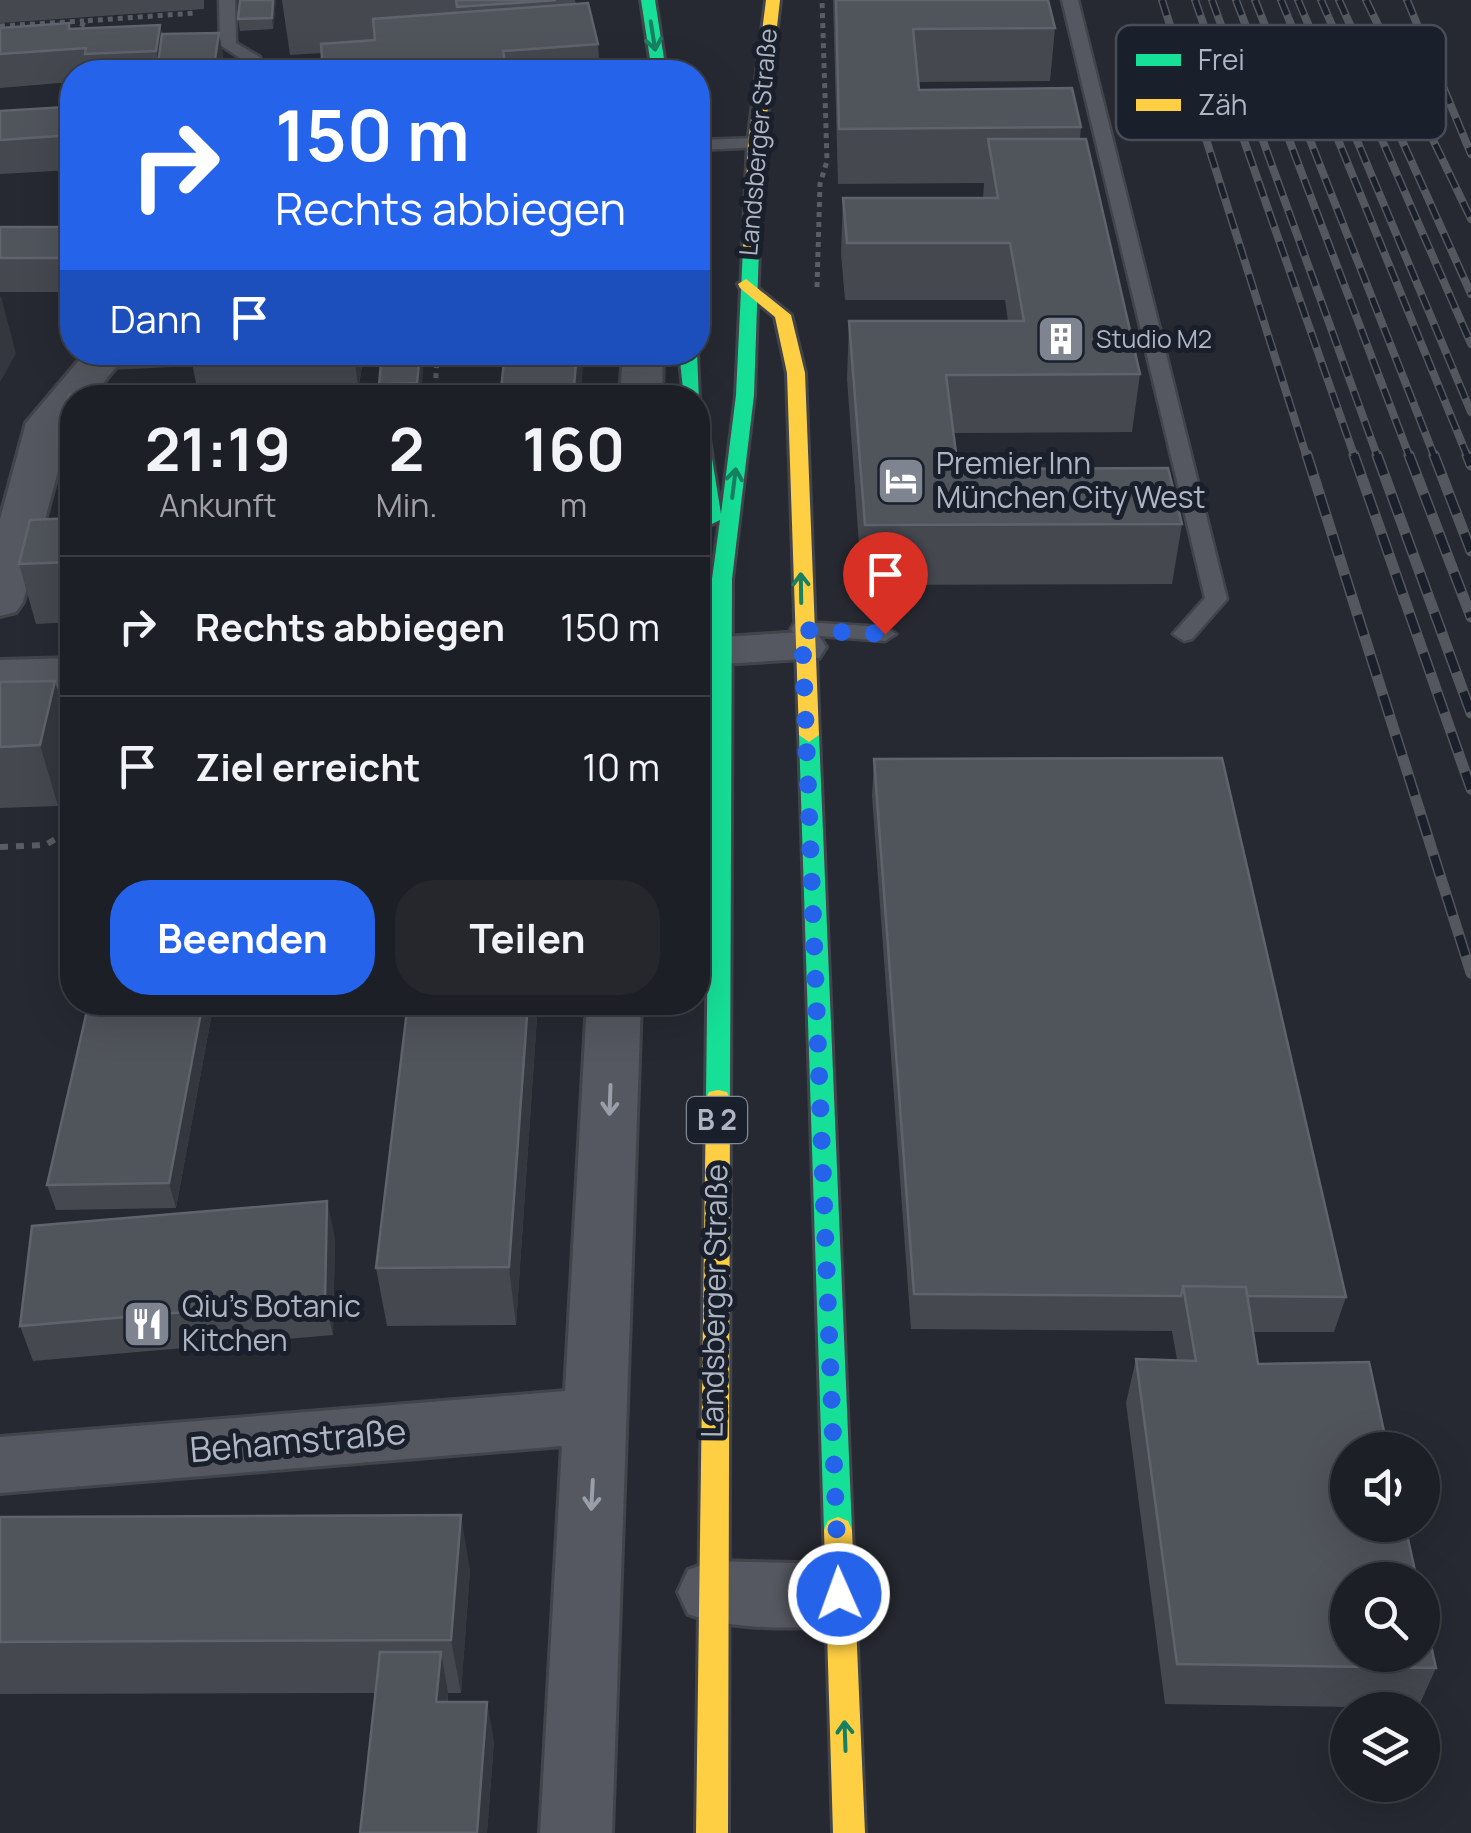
<!DOCTYPE html>
<html lang="de">
<meta charset="utf-8">
<style>
:root{--surface:#1c1f25;--page:#25272d;--text:#f1f3f6;--muted:#a0a2a7;--line:#3a3d42;--accent:#2563eb}
body{margin:0;font-family:Manrope,sans-serif;background:var(--page);color:var(--text);height:100vh;display:flex;flex-direction:column;font-size:38px;white-space:nowrap}
*{box-sizing:border-box;margin:0}
p{font-size:32px;color:var(--muted)}
.icon{flex:none;width:55px;height:55px;fill:none;stroke:currentColor;stroke-width:2;stroke-linecap:round;stroke-linejoin:round}
.map{position:relative;flex:1;overflow:hidden}
.panel{position:absolute;left:60px;top:385px;width:650px;height:630px;display:flex;flex-direction:column;background:var(--surface);border-radius:40px;box-shadow:0 10px 40px #0002,0 0 0 2px var(--line)}
.panel>*{flex:none}
.banner{position:absolute;left:60px;top:60px;width:650px;height:305px;border-radius:40px;box-shadow:0 10px 40px #0002,0 0 0 2px var(--line);background:#2563eb;color:#fff;overflow:hidden}
.tools{position:absolute;left:1330px;top:1432px;display:grid;gap:20px}
.tools a{display:grid;place-items:center;width:110px;height:110px;border-radius:50%;background:var(--surface);box-shadow:0 10px 40px #0002,0 0 0 2px var(--line);font-size:50px}
.pin{position:absolute;display:grid;place-items:center;width:85px;height:85px;color:#fff;margin:-102px -42px;border-radius:50% 50% 50% 0;rotate:-45deg;box-shadow:0 0 10px #0007}
.pin .icon{rotate:45deg}
.me{position:absolute;width:110px;margin:-55px;rotate:358deg;stroke-linejoin:round;filter:drop-shadow(0 0 8px #0008)}
.turn{display:flex;align-items:center;gap:35px;height:210px;padding:0 50px;font-size:45px}
.turn .icon{width:130px;height:130px;stroke-width:2.5}
.turn b{display:block;font-size:70px;line-height:85px}
.then{display:flex;align-items:center;height:95px;padding:0 50px;background:#0003;gap:20px;font-size:38px}
.eta{display:flex;justify-content:space-evenly;align-items:center;height:170px;text-align:center}
.eta b{font-size:60px;font-weight:700;line-height:70px}
.action{display:flex;gap:20px;margin-top:auto;padding:20px 50px}
.action a{flex:1;height:115px;border-radius:40px;background:var(--accent);color:#fff;font-size:40px;font-weight:700;line-height:115px;text-align:center}
.action a+a{background:var(--page);color:var(--text)}
ul{padding:0;list-style:none}
li{display:flex;align-items:center;gap:30px;height:140px;padding:0 50px;border-top:2px solid var(--line)}
li div{flex:1}
li b{display:block;font-size:38px}
li em{font-style:normal}
.map>svg:first-child{display:block}
</style>
<div class="map">
<svg width="1471" height="1833" viewBox="0 0 1471 1833">
<rect width="100%" height="100%" fill="#262931"/>
<g fill="none" stroke-linecap="round" stroke-linejoin="round">
<g stroke="#41444a" stroke-width="5">
<path id="lane" d="M219 0H235L236 43 260 57V72H244L246 62 220 45Z
M1062 0H1078L1227 599 1192 639 1184 641 1173 634 1205 598Z
M756 138 762 139V147L698 150V140Z
M177 352H231L234 356 224 362 99 368 89 362 99 356Z
M320 352H383L384 354 374 360H329Z
M802 622 885 627 896 634 885 641 794 634 791 629 794 624Z"/>
</g>
<g stroke="#41444a" stroke-width="6">
<path id="street" d="M86 352H128L91 398H72V419L23 602 16 612 0 616V519L26 423Z
M623 352H663L662 398H620Z
M803 632 819 636 826 647 819 658 722 664 706 660 699 649 706 638Z
M72 658V688L0 690V660Z
M587 1002H641L612 1833H540L562 1446 0 1493V1437L565 1391Z
M712 1561 839 1564 863 1573 873 1595 863 1617C821 1633 730 1630 688 1614L678 1592 688 1570Z"/>
</g>
<g stroke="#41444a" stroke-width="6">
<path id="fast" d="M641 0H655L666 72H652Z
M751 243 759 248 754 395 732 579 730 1099 727 1106H709L706 1099 712 579 720 520 712 524 703 518 698 484V422L707 427 721 514 736 395 743 248Z
M679 352H697L699 402 698 398H684Z
M809 728 819 735 852 1530 848 1539 838 1543 828 1539 824 1530 799 735Z"/>
</g>
<g stroke="#41444a" stroke-width="6">
<path id="slow" d="M766 0H780L764 143 759 248 751 253 743 248 748 143Z
M746 279 791 315 805 373 819 735 809 742 799 735 787 373 775 317 740 288 738 284Z
M718 1090 727 1092 730 1099 728 1833H696L706 1099 709 1092Z
M838 1517 848 1521 852 1530 865 1833H833L824 1530 828 1521Z"/>
</g>
<path stroke="#585c63" stroke-width="5" stroke-dasharray="5 5" stroke-linecap="butt" d="M0 26 84 21
M78 36 84 21 195 13
M817 287 820 184 827 161 822 0
M435 398 437 352"/>
<path stroke="#585c63" stroke-width="6" stroke-dasharray="8 8" stroke-linecap="butt" d="M0 847 45 845 72 830"/>
<use href="#lane" fill="#555860" fill-rule="evenodd"/>
<use href="#street" fill="#555860" fill-rule="evenodd"/>
<use href="#fast" fill="#16e098" fill-rule="evenodd"/>
<use href="#slow" fill="#ffcf43" fill-rule="evenodd"/>
<g stroke="#54575d" stroke-width="8">
<path id="rail-far1" d="M1162 0 1307 458
M1195 0 1355 458
M1212 0 1378 458
M1236 0 1410 458
M1255 0 1435 458
M1281 0 1468 458
M1298 0 1471 412
M1321 0 1471 344
M1339 0 1471 294
M1366 0 1471 219
M1407 0 1471 154"/>
</g>
<g stroke="#54575d" stroke-width="11">
<path id="rail" d="M1307 455 1471 973
M1354 455 1471 789
M1377 455 1471 713
M1409 455 1471 617
M1434 455 1471 551
M1467 455 1471 465"/>
</g>
<use href="#rail-far1" stroke="#19202b" stroke-width="5" stroke-dasharray="16" stroke-linecap="butt"/>
<use href="#rail" stroke="#19202b" stroke-width="8" stroke-dasharray="21" stroke-linecap="butt"/>
</g>
<path fill="#45484f" d="M0 0H204V9L0 23Z
M240 0H276L273 29 240 31 238 19Z
M282 0H575L576 4 598 44 600 72H323L322 53 290 55Z
M833 0H1048L1055 28 1050 81 918 82 919 90 1081 127 1080 139 1140 374 1132 432 953 433 958 469 1182 524 1172 584 862 585 847 379 849 321H1008L1005 300H845L841 254 843 198H983L984 183 838 184Z
M160 25 162 34 219 33 223 56 220 72H72V82L0 88V28L70 29Z
M0 111 72 114V170L0 174Z
M0 227H72V292H0Z
M195 352H361L362 366 359 385H379L382 352H424L421 398H72V471H68L59 435 69 395 303 387 197 388 192 363Z
M72 518V622L36 624 19 564Z
M0 682 72 741 58 806 0 808Z
M874 759 1346 1297 1334 1332H1253L1258 1364 1436 1668 1418 1708 1165 1704 1126 1403 1136 1359 1177 1360 1172 1331 911 1329 872 796Z
M89 1002H214L176 1208 56 1210 47 1185Z
M538 1002 516 1325 387 1326 376 1268Z
M335 1237 333 1335 33 1361 20 1326Z
M0 1517 470 1570 461 1693H448V1702L494 1741 487 1833H360L375 1693 0 1694Z"/>
<path fill="#34373e" d="M273 0H276L273 29 272 18Z
M160 25 166 57 160 72 156 51Z
M219 33 223 56 220 72H213Z
M1 296 16 354 0 382V297Z
M357 352H361L362 366 358 387 355 362Z
M420 352H424L421 398H414Z
M577 352H584L581 398H573Z
M55 681 72 741 58 806 40 745Z
M203 1002H214L176 1208 169 1183Z
M528 1002H538L516 1325 509 1267Z
M327 1201 335 1237 333 1335 325 1300Z
M461 1515 470 1570 461 1693 451 1640Z
M441 1652 448 1693 445 1742 436 1702Z
M487 1702 494 1741 487 1833H477Z"/>
<path fill="#50545b" stroke="#5f636c" stroke-width="2.5" d="M240 0H273L272 18 238 19Z
M456 0H556L457 7Z
M836 0H1048L1055 28 913 29 919 90 1072 88 1081 127 839 129Z
M588 3 598 44 503 51 507 72H323L321 44 375 40 373 19Z
M69 23V29L160 25 156 51 85 54 86 48 0 54V28Z
M219 33 213 72H157L162 34Z
M65 107 64 114H72V135L0 140V111Z
M988 139H1086L1140 374 946 375 958 469 1168 468 1182 524 865 525 849 321H1024L1010 243H847L843 198H998Z
M0 227H72V258H0Z
M195 352H357L355 362 192 363Z
M382 352H420L416 394 415 383 379 385Z
M505 352H577L573 398H500Z
M415 383 414 398H72V435H59L69 395Z
M72 518V562L19 564 30 520Z
M55 681 40 745 0 747V682Z
M1222 758 1346 1297 1247 1296 1246 1287 1183 1286 1181 1296 914 1294 874 759Z
M89 1002H203L169 1183 47 1185Z
M408 1002H528L509 1267 376 1268Z
M327 1201 325 1300 20 1326 32 1226Z
M1183 1286 1246 1287 1258 1364 1369 1362 1388 1450H1348V1525H1405L1417 1580H1348V1655H1422V1605L1436 1668 1177 1664 1136 1359 1196 1361Z
M461 1515 451 1640 0 1642V1517Z
M380 1652H441L436 1702H487L477 1833H360Z"/>
<defs><path id="oneway-shaft" d="M-6 0H5M1.5-3L5.5 0L1.5 3" fill="none" stroke-width="1.6" stroke-linecap="round" stroke-linejoin="round" transform="scale(2.5)"/></defs>
<g stroke="#188062">
<use href="#oneway-shaft" transform="translate(653 36) rotate(81)"/>
<use href="#oneway-shaft" transform="translate(734 483) rotate(-83)"/>
<use href="#oneway-shaft" transform="translate(801 588) rotate(-91)"/>
<use href="#oneway-shaft" transform="translate(845 1736) rotate(-92)"/>
</g>
<g stroke="#989eaa">
<use href="#oneway-shaft" transform="translate(610 1100) rotate(92)"/>
<use href="#oneway-shaft" transform="translate(592 1495) rotate(93)"/>
</g>
<g fill="none" stroke-linecap="round" stroke-linejoin="round">
<path stroke="#2563eb" stroke-width="18" stroke-dasharray="0 32.4" d="M839 1594 802 630 885 634"/>
</g>
<defs>
<g id="building-square" transform="scale(2.5)"><rect x="-9" y="-9" width="18" height="18" rx="4" fill="#7e8490" stroke="#19202b"/><path d="M-4-6H4V6H1V3H-1V6H-4ZM-2.5-4.3h1.7v1.8h-1.7ZM.8-4.3h1.7v1.8H.8ZM-2.5-1h1.7V.8h-1.7ZM.8-1h1.7V.8H.8Z" fill="#fff"/></g>
<g id="hotel-square" transform="scale(2.5)"><rect x="-9" y="-9" width="18" height="18" rx="4" fill="#7e8490" stroke="#19202b"/><path d="M-6-4.5h1.5V1H6V5H4.5V3h-9V5H-6ZM-4 0a1.8 1.8 0 1 1 3.6 0ZM.5 0V-2.5h3Q6-2.5 6 0Z" fill="#fff"/></g>
<g id="restaurant-square" transform="scale(2.5)"><rect x="-9" y="-9" width="18" height="18" rx="4" fill="#7e8490" stroke="#19202b"/><path d="M-5-6h1v4h1v-4h1v4h1v-4h1v5L-1.5 .5V6h-2V.5L-5-1ZM5-6V6H3V1.5H1.5Q1.5-4 5-6Z" fill="#fff"/></g>
</defs>
<g fill-rule="evenodd">
<use href="#building-square" x="1061" y="339"/>
<use href="#hotel-square" x="901" y="481"/>
<use href="#restaurant-square" x="147" y="1324"/>
</g>
<g text-anchor="middle" stroke-width="10" stroke-linejoin="round" paint-order="stroke">
<g font-size="25" fill="#aeb5c3" stroke="#19202b">
<text transform="translate(758 142) rotate(-85)" y="9">Landsberger Straße</text>
</g>
<g font-size="25" fill="#aeb5c3" stroke="#19202b" text-anchor="start">
<text x="1096" y="348">Studio M2</text>
</g>
<rect fill="#19202b" stroke="#818895" stroke-width="2.5" x="687" y="1097" width="60" height="46" rx="8"/>
<g font-size="28" font-weight="bold" fill="#aeb5c3">
<text x="717" y="1130">B 2</text>
</g>
<g font-size="30" fill="#aeb5c3" stroke="#19202b" text-anchor="start">
<text x="936" y="474">Premier Inn<tspan x="936" dy="34">München City West</tspan></text>
<text x="182" y="1317">Qiu's Botanic<tspan x="182" dy="34">Kitchen</tspan></text>
</g>
<g font-size="30" fill="#aeb5c3" stroke="#19202b">
<text transform="translate(715 1301) rotate(-89)" y="10">Landsberger Straße</text>
</g>
<g font-size="35" fill="#aeb5c3" stroke="#19202b">
<text transform="translate(298 1441) rotate(-5)" y="12">Behamstraße</text>
</g>
</g>
<rect x="1116" y="25" width="330" height="115" rx="15" fill="#19202b" stroke="#464d59" stroke-width="2.5"/>
<rect x="1136" y="54" width="45" height="12" fill="#16e098"/>
<rect x="1136" y="99" width="45" height="12" fill="#ffcf43"/>
<g font-size="28" fill="#aeb5c3">
<text x="1198" y="70">Frei</text>
<text x="1198" y="115">Zäh</text>
</g>
</svg>
<div class="tools">
<a><svg class="icon" aria-label="sound" viewBox="0 0 24 24"><path d="M4 9h4l5-4v14l-5-4H4zM17 9q2 3 0 6"/></svg></a>
<a><svg class="icon" aria-label="search" viewBox="0 0 24 24"><circle cx="10" cy="10" r="6"/><path d="M15 15l6 6"/></svg></a>
<a><svg class="icon" aria-label="layers" viewBox="0 0 24 24"><path d="M12 4l9 5-9 5-9-5zM3 14l9 5 9-5"/></svg></a>
</div>
<div class="pin" style="left:885px;top:634px;background:#d93025"><svg class="icon" aria-label="arrive" viewBox="0 0 24 24"><path d="M6 21V4h12l-3 4 3 4H6"/></svg></div>
<svg class="me" style="left:839px;top:1594px" viewBox="-20 -20 40 40"><circle r="17" fill="#2563eb" stroke="#fff" stroke-width="3"/><path d="M0-11L8 9 0 5-8 9z" fill="#fff"/></svg>
<div class="banner">
<div class="turn"><svg class="icon" aria-label="right" viewBox="0 0 24 24"><path d="M7 20v-9h11M14 6l5 5-5 5"/></svg><div><b>150 m</b>Rechts abbiegen</div></div>
<div class="then">Dann<svg class="icon" aria-label="arrive" viewBox="0 0 24 24"><path d="M6 21V4h12l-3 4 3 4H6"/></svg></div>
</div>
<section class="panel">
<div class="eta">
<div><b>21:19</b><p>Ankunft</p></div>
<div><b>2</b><p>Min.</p></div>
<div><b>160</b><p>m</p></div>
</div>
<ul>
<li><svg class="icon" aria-label="right" viewBox="0 0 24 24"><path d="M7 20v-9h11M14 6l5 5-5 5"/></svg><div><b>Rechts abbiegen</b></div><em>150 m</em></li>
<li><svg class="icon" aria-label="arrive" viewBox="0 0 24 24"><path d="M6 21V4h12l-3 4 3 4H6"/></svg><div><b>Ziel erreicht</b></div><em>10 m</em></li>
</ul>
<div class="action"><a>Beenden</a><a>Teilen</a></div>
</section>
</div>
